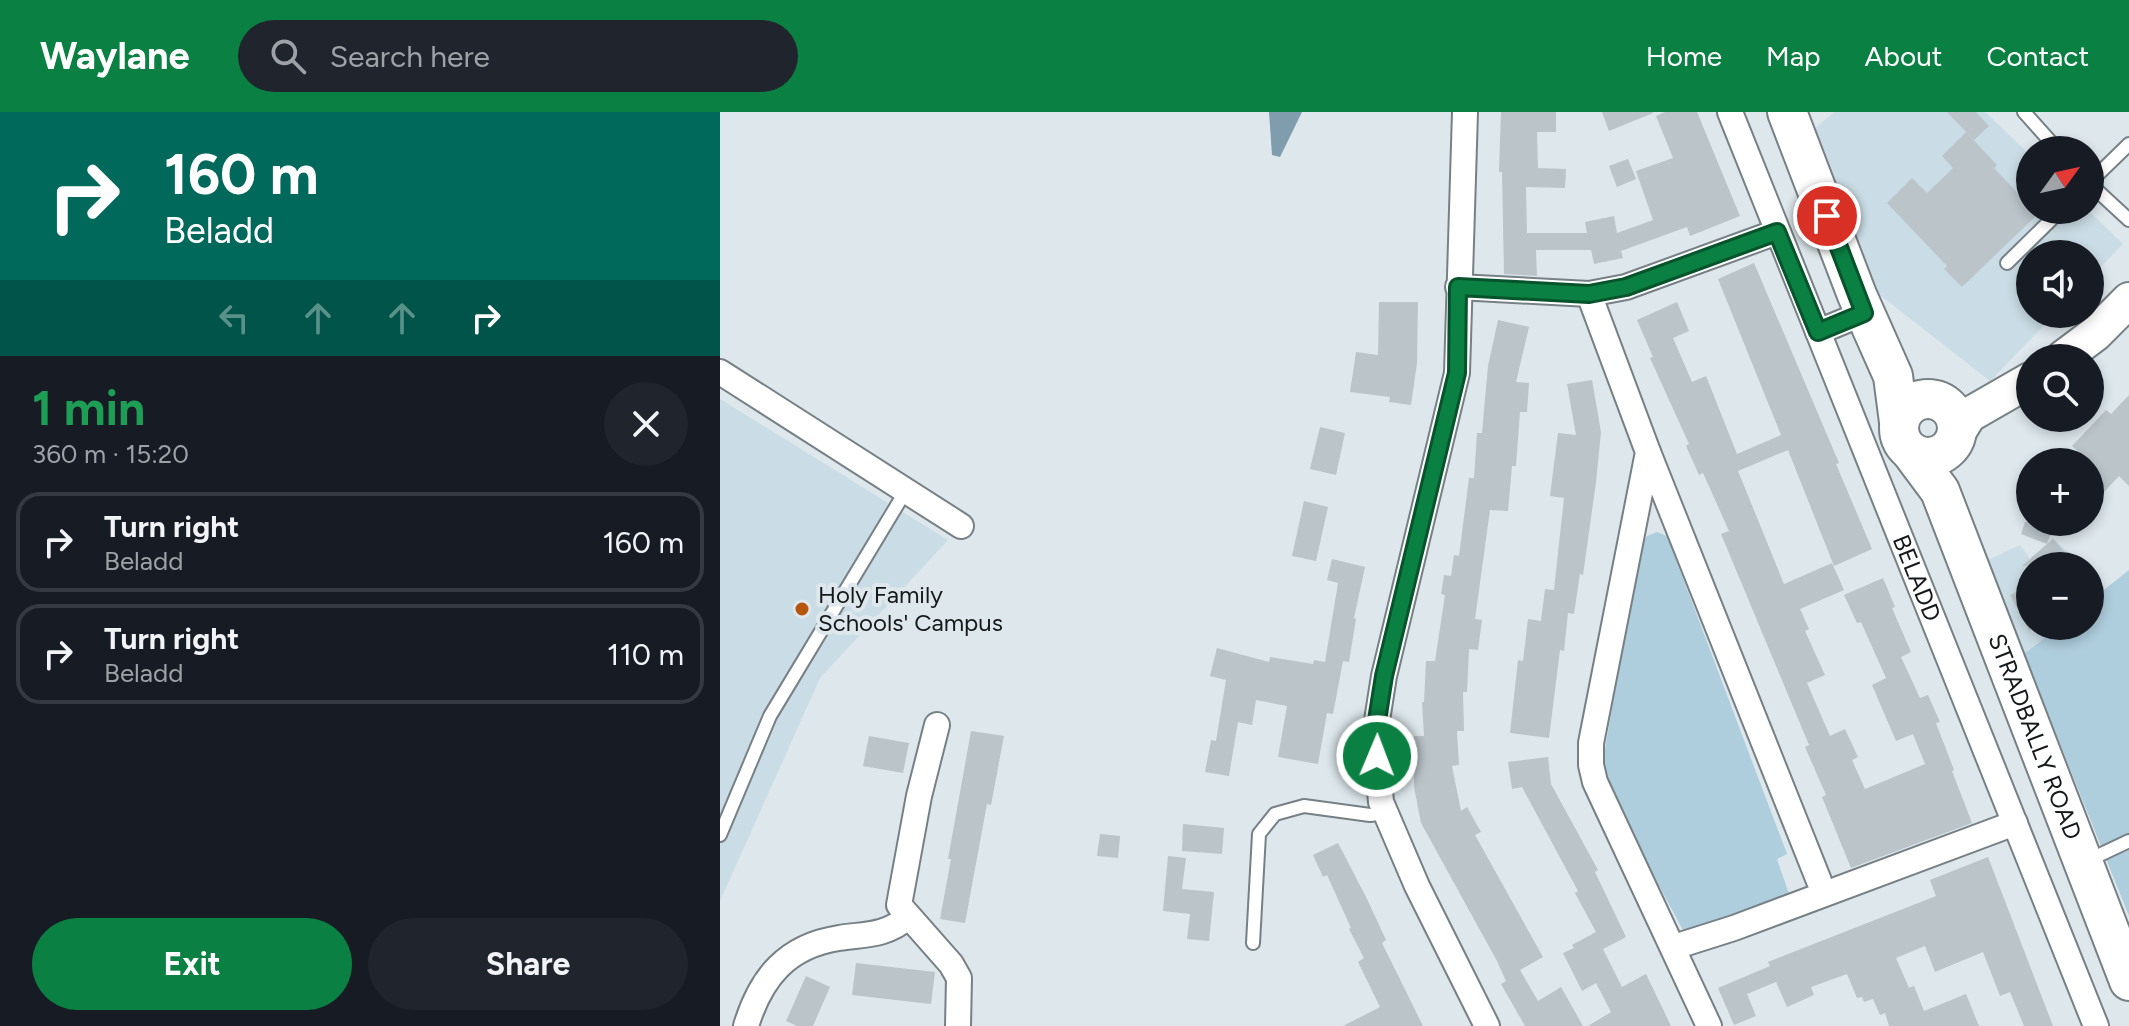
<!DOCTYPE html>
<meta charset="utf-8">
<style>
:root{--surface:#171b24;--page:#20242c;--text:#f1f3f6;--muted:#9ea1a6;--line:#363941;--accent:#0b8043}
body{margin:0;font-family:Figtree,sans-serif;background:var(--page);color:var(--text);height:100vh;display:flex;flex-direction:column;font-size:30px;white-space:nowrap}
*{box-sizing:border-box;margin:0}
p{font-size:26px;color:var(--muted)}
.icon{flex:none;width:44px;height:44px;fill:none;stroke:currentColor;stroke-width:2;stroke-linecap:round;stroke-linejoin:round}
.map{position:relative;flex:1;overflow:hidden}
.drawer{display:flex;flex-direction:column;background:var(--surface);width:720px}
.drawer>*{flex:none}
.hud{background:#00695c;color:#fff;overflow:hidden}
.needle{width:52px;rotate:57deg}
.buttons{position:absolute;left:1296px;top:24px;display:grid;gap:16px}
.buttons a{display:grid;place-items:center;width:88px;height:88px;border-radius:50%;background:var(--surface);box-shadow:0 4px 12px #0003;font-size:40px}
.pin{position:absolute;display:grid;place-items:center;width:68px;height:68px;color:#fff;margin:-34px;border:4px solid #fff;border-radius:50%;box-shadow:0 2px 8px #0007}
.me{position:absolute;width:88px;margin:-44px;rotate:1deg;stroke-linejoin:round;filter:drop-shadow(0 0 6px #0008)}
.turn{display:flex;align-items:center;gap:28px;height:168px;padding:0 32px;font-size:36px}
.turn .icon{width:104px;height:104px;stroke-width:2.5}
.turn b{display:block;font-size:56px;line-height:68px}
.lanes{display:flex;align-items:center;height:76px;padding:0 32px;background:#0003;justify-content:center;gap:40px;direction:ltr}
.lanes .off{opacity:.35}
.round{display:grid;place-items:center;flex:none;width:84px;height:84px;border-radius:42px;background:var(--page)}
.head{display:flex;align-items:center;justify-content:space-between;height:136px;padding:0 32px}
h1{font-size:48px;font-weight:700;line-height:60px;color:#1e9e55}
.primary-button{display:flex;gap:16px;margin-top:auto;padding:16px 32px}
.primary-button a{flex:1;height:92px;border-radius:48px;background:var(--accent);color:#fff;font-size:32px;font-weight:700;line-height:92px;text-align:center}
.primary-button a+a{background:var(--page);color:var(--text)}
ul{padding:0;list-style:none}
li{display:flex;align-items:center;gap:24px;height:100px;margin:0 16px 12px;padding:0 16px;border:4px solid var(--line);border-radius:24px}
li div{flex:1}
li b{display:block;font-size:30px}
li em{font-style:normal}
header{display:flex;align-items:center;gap:48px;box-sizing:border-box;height:112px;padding:0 40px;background:var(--accent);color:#fff}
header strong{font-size:38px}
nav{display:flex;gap:44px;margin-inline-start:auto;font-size:28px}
.search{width:560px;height:72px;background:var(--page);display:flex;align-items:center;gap:20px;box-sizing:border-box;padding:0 28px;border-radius:44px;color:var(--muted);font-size:30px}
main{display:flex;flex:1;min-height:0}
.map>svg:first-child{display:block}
</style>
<header>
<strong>Waylane</strong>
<div class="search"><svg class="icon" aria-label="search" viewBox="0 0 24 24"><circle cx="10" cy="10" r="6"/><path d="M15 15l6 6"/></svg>Search here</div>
<nav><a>Home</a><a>Map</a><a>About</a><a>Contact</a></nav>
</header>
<main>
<section class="drawer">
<div class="hud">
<div class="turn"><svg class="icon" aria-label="right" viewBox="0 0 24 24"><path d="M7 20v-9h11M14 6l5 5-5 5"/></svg><div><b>160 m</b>Beladd</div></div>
<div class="lanes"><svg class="icon off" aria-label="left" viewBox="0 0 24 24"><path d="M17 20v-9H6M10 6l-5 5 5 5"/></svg><svg class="icon off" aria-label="ahead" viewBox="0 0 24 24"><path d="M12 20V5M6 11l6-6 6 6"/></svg><svg class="icon off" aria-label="ahead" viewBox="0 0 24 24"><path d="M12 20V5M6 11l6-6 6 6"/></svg><svg class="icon" aria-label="right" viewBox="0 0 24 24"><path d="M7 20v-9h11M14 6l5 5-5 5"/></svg></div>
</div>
<div class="head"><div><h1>1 min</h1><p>360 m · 15:20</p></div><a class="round"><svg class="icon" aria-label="close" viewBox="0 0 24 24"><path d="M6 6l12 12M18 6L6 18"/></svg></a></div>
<ul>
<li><svg class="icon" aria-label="right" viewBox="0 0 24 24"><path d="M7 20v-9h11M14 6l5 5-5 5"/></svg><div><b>Turn right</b><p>Beladd</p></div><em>160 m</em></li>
<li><svg class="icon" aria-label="right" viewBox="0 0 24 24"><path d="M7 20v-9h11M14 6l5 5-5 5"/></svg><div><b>Turn right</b><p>Beladd</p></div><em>110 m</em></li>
</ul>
<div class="primary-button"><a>Exit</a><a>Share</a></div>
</section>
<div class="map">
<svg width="1409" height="914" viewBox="0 0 1409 914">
<rect width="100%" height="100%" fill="#dde7ec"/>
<path fill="#cadce5" d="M1114 0H1265L1310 43V98H1368L1403 132 1370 166V142H1310V202H1335L1270 269 1156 180 1092 19Z
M0 287 228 428 100 566 0 789Z
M1333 426 1362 454H1310V514H1340L1304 542 1266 449 1300 433 1310 447Z"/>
<path fill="#aecddd" d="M937 420 947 424 1067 742 1057 747 1069 782 964 820 889 681 883 648 921 432 927 424Z
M1409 458V804L1304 542 1340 514H1370V489Z"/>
<path fill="#7f9dad" d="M549 0H582L560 45 552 43Z"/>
<path fill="#bac4c9" d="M781 0H836V20H817L818 56 846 57 845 76 806 75 807 121H867L865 110 894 104 897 121 933 108 916 59 953 46 936 4 945 0H977L1020 104 970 124 967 115 901 139 903 146 874 152 871 138H816L817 164 784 162 782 60H779Z
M882 0H933V1L889 19Z
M1227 0H1256L1269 14 1254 28Z
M1246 20 1277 53 1274 56 1310 94V98H1322L1242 175 1224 157 1227 154 1167 91 1192 66 1207 81 1233 56 1222 44Z
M908 47 916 67 897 75 889 54Z
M1034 151 1119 351 1116 352 1152 437 1114 454 1068 338 1018 359 1064 472 1112 451 1124 478 1080 497 1089 517 1085 519 1105 563 1087 571 1110 624 1125 617 1138 645 1132 648 1145 677 1205 652 1193 622 1176 629 1152 573 1166 566 1141 510 1137 511 1124 483 1163 466 1175 495 1172 496 1191 540 1181 545 1200 586 1208 583 1220 610 1216 611 1234 658 1232 659 1252 711 1131 756 1102 685 1106 683 1085 635 1089 633 1001 422 1009 419 983 361 979 363 966 334 969 332 930 246 933 245 917 208 957 190 969 219 953 226 972 270 986 264 1017 342 1061 323 998 167Z
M659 190H698L697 251 691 293 669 290 670 285 630 280 636 240 658 243Z
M778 208 809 215 796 270 809 271 807 300H800L796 354H792L788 399 770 398 755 507 762 508 758 538 749 537 747 580H743L744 619H737L739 653 732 654 741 699 747 695 761 720 755 723 823 845 800 858 818 889 841 875 863 914H805L781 872 786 869 777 849 701 711 694 675V624H704L702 590H704L706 549H715L725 483 721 482 724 463 731 464 734 443 739 444 749 366H754L757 321H762L768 254Z
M872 268 881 320 876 370 863 463 860 462 854 502 848 501 844 539 840 538 829 626 790 621 798 548 803 549 808 507 821 509 825 477 834 478 844 386 830 384 838 321 856 323 847 272Z
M1409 283V374L1399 364 1370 395V350L1352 334 1386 298 1391 302Z
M600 315 625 321 616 363 590 357Z
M584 389 608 395 596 449 572 444Z
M1305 410H1335L1327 432 1301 422Z
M1333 427 1357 454H1302Z
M612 447 645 455 634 506 636 507 629 550 623 549 613 602 607 601 598 652 558 645 567 594 536 588 532 613 518 610 509 664 485 660 491 628 496 629 506 568 490 564 497 536 549 550 550 545 593 552 594 548 605 550 618 471 607 468Z
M1310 473V520L1290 483Z
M251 619 284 624 271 693 267 692 245 811 220 807 231 747H228Z
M149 624 189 631 183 661 143 654Z
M828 645 831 672 878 758 875 760 906 825 883 837 902 875 926 862 951 914H868L891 900 876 871 862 879 843 841 854 836 852 833 876 820 855 781 858 779 802 675 792 677 788 650Z
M463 712 504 716 502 742 462 739Z
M380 722 400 724 398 746 377 744Z
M618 731 647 787 666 828 662 831 703 914H623L660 895 638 850 644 846 629 817 631 816 607 763 603 765 593 743Z
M448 744 466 746 462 777 494 780 489 829 467 827 470 802 443 799Z
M1268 745 1333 914H1304L1290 880 1280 884 1263 840 1215 860 1205 834 1176 846 1189 876 1194 874 1204 899 1246 882 1259 914H1169L1165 901 1160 903 1153 887 1144 890 1142 885 1137 886 1127 862 1091 875 1094 883 1067 895 1056 870 1027 882 1036 904 1014 913 998 876 1050 854 1048 850 1216 784 1210 768Z
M136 851 215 860 211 892 132 883Z
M86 864 110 875 93 914H77L66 909Z"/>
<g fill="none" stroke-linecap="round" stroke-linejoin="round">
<g stroke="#778085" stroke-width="16">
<path id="lane" d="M1304 0 1338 38
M1370 70 1409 32
M1370 72 1409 108
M1287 151 1341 98
M0 723 50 604 185 380
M1369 748 1409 729
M533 831 539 722 555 702 584 694 650 703 666 701"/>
</g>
<g stroke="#778085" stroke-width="28">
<g id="street">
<path d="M745 0 737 261 664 564 655 621 661 690 697 774 767 914"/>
<path id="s1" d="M1010 0 1376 914"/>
<path d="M738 175 869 182 906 175 1057 120"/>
<path d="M869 182 928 340 871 631V653L875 670 989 914"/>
<path d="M1098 220 1144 201"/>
<path d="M0 260 241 414"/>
<path d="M928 340 1099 769"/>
<path d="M217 613 199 684 179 793 231 852 239 866 238 914"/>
<path d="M954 835 1014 816 1295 711"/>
<path d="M26 914C41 865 67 834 119 826 145 822 166 824 188 805"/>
</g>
</g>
<g stroke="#778085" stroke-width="38">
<path id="secondary" d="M1343 246 1375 222 1409 188
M1237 322 1249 303 1310 268"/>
</g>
<g stroke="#778085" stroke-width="42">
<g id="primary">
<path d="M1067 0 1137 183 1173 264 1179 310"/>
<circle cx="1208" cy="316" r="29"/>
<path id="s2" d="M1191 340 1220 379 1409 869"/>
</g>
</g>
<use href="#lane" stroke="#fff" stroke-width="12"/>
<use href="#street" stroke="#fff" stroke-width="24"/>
<use href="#secondary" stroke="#fff" stroke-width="34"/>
<use href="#primary" stroke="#fff" stroke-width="38"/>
</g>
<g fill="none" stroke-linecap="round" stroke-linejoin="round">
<g stroke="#07532c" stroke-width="20">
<path id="route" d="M657 644 655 621 664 564 737 261 738 175 869 182 906 175 1057 120 1098 220 1144 201 1107 104"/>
</g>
<use href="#route" stroke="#0b8043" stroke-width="14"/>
</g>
<circle fill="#b6560d" stroke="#dde7ec" stroke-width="3" cx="82" cy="497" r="8"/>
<g text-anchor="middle" stroke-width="8" stroke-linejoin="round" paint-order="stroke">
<g font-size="24" fill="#15181a" stroke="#dde7ec">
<text dy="8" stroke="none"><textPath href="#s1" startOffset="502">BELADD</textPath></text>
<text dy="8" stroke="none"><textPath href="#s2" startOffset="312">STRADBALLY ROAD</textPath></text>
</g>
<g font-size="24" fill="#15181a" stroke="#dde7ec" text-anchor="start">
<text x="98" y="491">Holy Family<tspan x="98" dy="28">Schools' Campus</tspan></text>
</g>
</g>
</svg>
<div class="buttons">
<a><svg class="needle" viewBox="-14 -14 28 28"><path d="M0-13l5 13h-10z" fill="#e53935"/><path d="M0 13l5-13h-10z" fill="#9ea1a6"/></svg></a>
<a><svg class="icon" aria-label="sound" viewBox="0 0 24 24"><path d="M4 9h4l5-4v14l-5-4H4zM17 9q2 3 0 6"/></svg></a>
<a><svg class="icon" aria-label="search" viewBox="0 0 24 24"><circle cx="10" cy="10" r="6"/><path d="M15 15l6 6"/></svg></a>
<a>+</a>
<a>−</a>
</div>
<div class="pin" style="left:1107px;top:104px;background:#d93025"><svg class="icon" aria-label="arrive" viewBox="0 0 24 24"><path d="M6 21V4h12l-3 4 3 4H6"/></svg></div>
<svg class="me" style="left:657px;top:644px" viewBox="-20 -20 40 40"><circle r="17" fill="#0b8043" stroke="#fff" stroke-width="3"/><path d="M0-11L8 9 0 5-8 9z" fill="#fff"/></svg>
</div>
</main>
